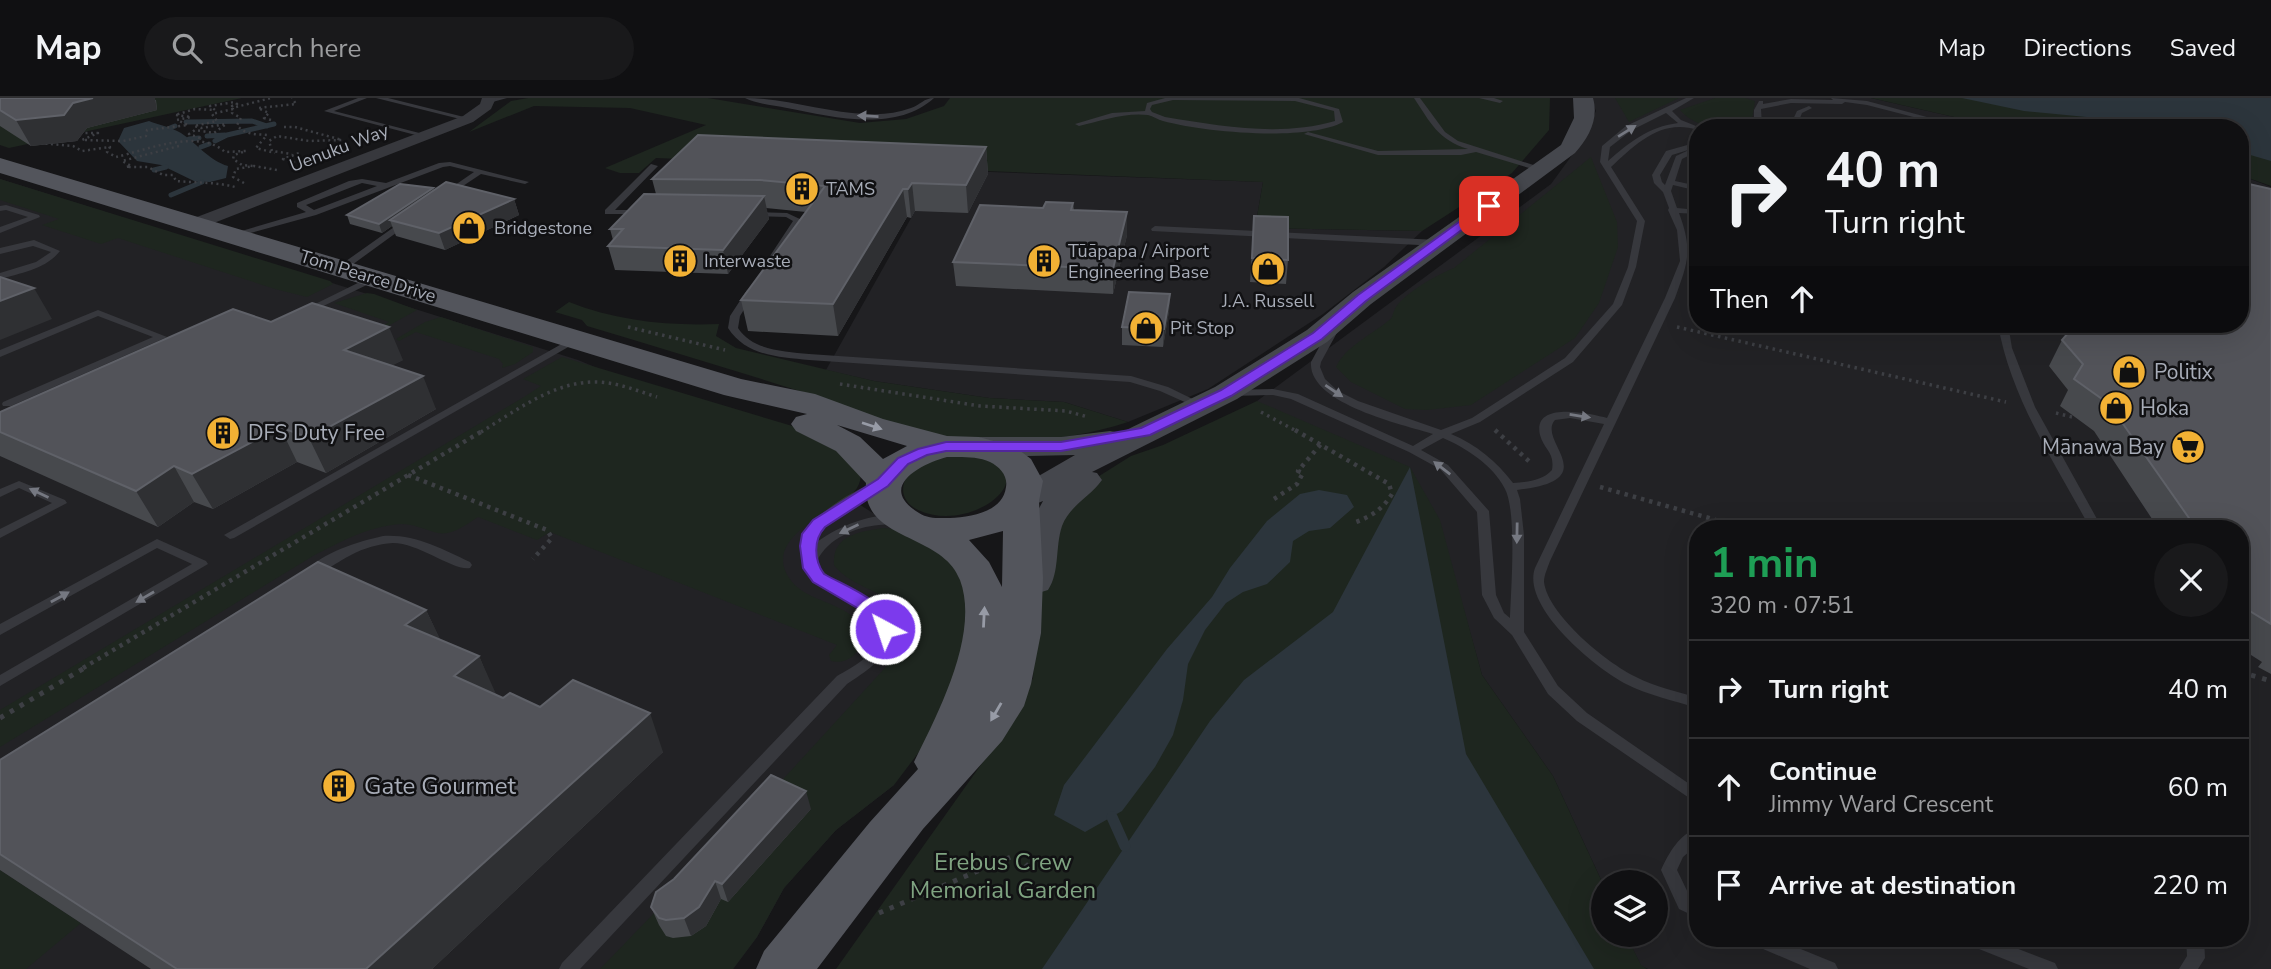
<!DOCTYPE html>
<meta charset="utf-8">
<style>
:root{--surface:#101012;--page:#19191b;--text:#f1f3f6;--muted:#9c9d9f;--line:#303032}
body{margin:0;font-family:"Nunito Sans",sans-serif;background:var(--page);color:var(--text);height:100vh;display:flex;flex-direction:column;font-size:26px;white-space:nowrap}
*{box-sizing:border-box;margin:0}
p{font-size:23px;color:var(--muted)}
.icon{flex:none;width:38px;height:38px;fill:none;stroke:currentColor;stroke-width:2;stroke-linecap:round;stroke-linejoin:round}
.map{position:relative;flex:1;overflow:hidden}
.details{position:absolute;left:1689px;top:422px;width:560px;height:427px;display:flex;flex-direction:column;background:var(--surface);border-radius:28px;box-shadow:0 7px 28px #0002,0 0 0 2px var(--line)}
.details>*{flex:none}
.guide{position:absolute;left:1689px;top:21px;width:560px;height:214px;border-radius:28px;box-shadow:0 7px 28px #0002,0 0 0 2px var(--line);background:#101012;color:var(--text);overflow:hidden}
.fabs{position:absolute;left:1591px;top:772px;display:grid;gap:14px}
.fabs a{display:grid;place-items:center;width:77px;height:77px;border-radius:50%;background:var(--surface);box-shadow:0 7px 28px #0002,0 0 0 2px var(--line);font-size:35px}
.pin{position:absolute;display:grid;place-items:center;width:60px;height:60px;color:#fff;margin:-30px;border-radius:14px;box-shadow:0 4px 10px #0006}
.me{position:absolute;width:77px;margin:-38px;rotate:320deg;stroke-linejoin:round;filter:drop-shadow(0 0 5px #0008)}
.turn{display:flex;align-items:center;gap:24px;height:147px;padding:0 21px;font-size:32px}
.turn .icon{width:91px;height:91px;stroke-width:2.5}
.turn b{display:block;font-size:49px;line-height:60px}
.then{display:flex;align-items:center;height:66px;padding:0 21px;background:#0003;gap:14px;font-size:26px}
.round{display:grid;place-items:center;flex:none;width:74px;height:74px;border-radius:37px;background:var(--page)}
.summary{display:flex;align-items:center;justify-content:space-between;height:119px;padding:0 21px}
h1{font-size:42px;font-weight:700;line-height:52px;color:#1e9e55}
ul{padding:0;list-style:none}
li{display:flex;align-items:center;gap:21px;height:98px;padding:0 21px;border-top:2px solid var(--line)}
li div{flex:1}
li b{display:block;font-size:26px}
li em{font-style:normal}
header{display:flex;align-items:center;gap:42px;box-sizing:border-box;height:98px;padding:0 35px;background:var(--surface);border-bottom:2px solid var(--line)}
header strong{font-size:33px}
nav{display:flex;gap:38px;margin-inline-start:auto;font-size:24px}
.search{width:490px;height:63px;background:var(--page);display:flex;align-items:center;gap:18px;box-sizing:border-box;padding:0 24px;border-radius:38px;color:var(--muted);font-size:26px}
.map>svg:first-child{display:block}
</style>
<header>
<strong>Map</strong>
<div class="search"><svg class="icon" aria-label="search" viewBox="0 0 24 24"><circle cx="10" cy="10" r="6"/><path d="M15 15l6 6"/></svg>Search here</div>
<nav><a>Map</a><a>Directions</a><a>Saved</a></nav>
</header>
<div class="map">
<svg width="2271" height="871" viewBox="0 0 2271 871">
<rect width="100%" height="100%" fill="#161618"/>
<path fill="#222225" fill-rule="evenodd" d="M1591 0H1871L1976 24 2034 30H1698V226H2240V77L2271 89V871H1648L1641 868 1626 837 1656 836V784L1603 786 1553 678 1482 577 1463 509 1257 303 1551 86 1578 49 1596 13ZM1698 430H2240V840H1698Z
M938 72 1263 84 1255 130 1422 133 1384 169 1323 216 1208 291 1128 324 1064 304 989 300 874 283 826 272Z
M0 81 578 262 860 380 856 391 848 399 896 430 930 443 894 687 836 732 784 790 757 839 733 871H0Z"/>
<path fill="#1e261f" d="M0 0H242L9 50 0 47Z
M528 0H708L860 25 906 21 944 8 950 0H1550L1549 32 1512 75 1422 133 1255 130 1263 84 656 60 639 75H620L605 70 706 27 630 10 534 8 469 34 511 3Z
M1615 0H1679L1629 24Z
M1715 0H1745L1755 3 1751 27C1727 34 1696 31 1680 12Z
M1871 0H2271V88L2240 77V30H2034L1976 24Z
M1591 59 1617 124 1618 149 1599 205 1575 240 1471 307 1427 312 1405 311 1351 284 1336 269C1346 248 1370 238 1388 223 1394 219 1392 215 1396 209 1405 195 1438 176 1454 170Z
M0 81 330 183 333 186 307 199 275 191 118 140 101 146 42 127 59 121 0 102Z
M367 195 374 196 417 212 379 233 376 232 389 224 334 205Z
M569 204C617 223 668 228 719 226L716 238 736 250 874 283 989 300 1064 304 1128 324C1067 344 1002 347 938 338 893 331 850 309 806 295 734 272 660 250 587 228L582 222 555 214Z
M441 219 533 249V254L515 266 502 270 503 266 499 261 416 234 399 243 396 241 425 224Z
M562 259 799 330 824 340 861 374C861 380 860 385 857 390 841 412 754 439 793 485 812 507 859 505 864 539 860 555 848 567 831 563L829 557 837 547 550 434 537 442 478 419C467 426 452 438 438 435 425 432 415 426 401 426 369 428 340 444 313 458L0 649V612L524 299 541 288 523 281Z
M1257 303 1410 369 1440 422 1482 577 1553 678 1603 786V836L1626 837 1641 867 1647 871H836L995 647 1033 580 1041 462 1068 405 1096 380 1131 358 1163 347Z
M950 357C960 358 972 358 982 360 1046 377 971 437 918 412 896 401 900 379 919 367 928 362 941 360 950 357Z
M883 430C922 432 939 453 964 479L968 547 928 642 894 687 836 732 784 790 757 839 733 871H600L775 690 905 548C918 493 857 498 834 467 832 437 859 434 883 430Z
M0 772 81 825 26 871H0Z"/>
<path fill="#2c353c" d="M1962 0H2271V63L2240 54V30H2149L2097 20 2024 13Z
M149 23C159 27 171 29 181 35 196 45 210 63 228 68L226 80 210 84 194 83 161 67 137 63 118 43 124 30Z
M1410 369 1466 656 1594 871H1042L1210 623 1244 582 1333 514Z
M1319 392 1347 397 1354 409 1330 430 1309 433 1293 443 1290 464 1267 486 1243 494 1226 505 1205 532 1188 566 1183 602 1173 637 1155 669 1122 713 1085 734 1054 717 1064 687 1167 551 1212 499 1230 470 1267 423 1300 396Z"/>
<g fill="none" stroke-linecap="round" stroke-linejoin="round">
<path stroke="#2c353c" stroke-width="5" d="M186 24 252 23 267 28
M170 30 175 28
M207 38 225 37
M189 41 199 40
M215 43 227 37 274 26
M201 49 209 46
M154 72 166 69
M171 97 202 84"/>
<path stroke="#2c353c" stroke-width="11" d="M1112 719 1125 748"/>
<path stroke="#3d3f44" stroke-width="2.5" stroke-dasharray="2 3.5" stroke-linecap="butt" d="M271 22 264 20 269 15 258 10 296 6 292 0
M284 29H295L342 42 309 43 277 38 269 43 272 53 292 56
M80 35H98L82 42 123 43 146 38 147 32 188 27 177 22 191 19 175 17 195 11 215 12 210 8 235 4 237 6 232 8 236 9 271 0
M200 40 189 36 195 32 214 35 226 26 201 30 194 28 217 23 212 16 233 11 232 15 241 20 237 27C245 37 256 36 267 37L256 50 275 55
M40 45 73 48 82 53 110 49 107 54 116 59C146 52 199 30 225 54L246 53 234 57 233 61 242 67 254 68
M179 48 122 63 131 68 126 69H148L163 77H173L176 83C196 85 217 84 235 89
M295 65 283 61 299 55
M244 85 233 79 236 71 254 68 277 72"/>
<path stroke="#3d3f44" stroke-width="3.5" stroke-dasharray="2.5 4.5" stroke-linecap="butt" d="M628 229 725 252
M1677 229 2006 304
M840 286 980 308 1066 313 1088 319
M1261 314 1298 334
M2056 315 2072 319
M481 334C517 312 556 282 599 284 619 285 638 293 657 299"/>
<path stroke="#3d3f44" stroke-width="4.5" stroke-dasharray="3.5 5" stroke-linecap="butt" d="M1295 332 1389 386 1392 396C1383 411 1369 420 1353 425
M1495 332 1532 366
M408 377 547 432 552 440 533 461
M1600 389 1744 430
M1274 401 1297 386 1303 375 1298 373 1321 346
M83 570 484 332"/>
<path stroke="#3d3f44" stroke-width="5" stroke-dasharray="4.5 7" stroke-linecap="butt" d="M2240 574 2271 583
M0 620 86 569
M879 815 1013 758 1019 759 1030 771"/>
<path fill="#37383d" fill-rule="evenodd" d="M358 0H367L334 13 431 38 427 40 324 13Z
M376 0H388L472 21 468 23Z
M494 0H507L489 5 486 3Z
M745 0C786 0 826 15 868 16 882 17 897 15 911 10 920 7 924 0 934 0 896 35 832 19 787 10 773 7 757 6 745 0Z
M1165 0H1299L1339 11 1343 24C1306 44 1203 34 1163 23 1158 22 1153 18 1148 17 1126 14 1100 23 1079 28L1075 26 1112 15 1145 13 1147 5ZM1173 2 1295 3 1334 13 1335 23C1280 39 1221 28 1165 19L1152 14 1150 11 1152 7Z
M1414 0H1420L1445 34 1458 43 1546 71 1539 73 1476 54 1461 57H1378L1304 36 1308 34 1378 53 1468 51C1438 42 1430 24 1414 0Z
M1479 0H1494L1503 3 1500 5Z
M1686 0H1694L1672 13 1681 22 1701 30H1698V32C1661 20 1636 46 1611 69L1645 123 1636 169 1622 207 1573 264 1480 324 1451 336C1477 347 1496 363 1513 385 1527 384 1542 383 1552 372 1555 354 1544 352 1540 337 1532 302 1591 316 1607 320L1665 200 1680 163 1677 132 1668 112 1669 110 1663 94 1654 85 1652 77 1666 53 1698 44V49L1672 57 1660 77 1662 84 1665 87 1676 58 1691 51 1698 53 1682 61 1675 83 1698 88V93L1673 87 1671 93 1677 110 1698 112V116L1679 115C1693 153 1688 164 1675 200L1550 463C1548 469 1544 477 1544 484 1548 517 1607 565 1636 579 1655 589 1677 593 1698 600V610C1674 603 1648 597 1626 586 1595 570 1521 509 1535 470L1604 326 1570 320 1555 322C1536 343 1607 382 1517 392L1520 401 1524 437V534L1558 588 1587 615 1698 692V706L1577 623 1548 596 1512 537 1494 520 1482 497 1477 414 1440 371 1409 354 1291 301 1273 297 1231 298 1226 295 1231 292 1273 291 1298 296 1413 348 1433 336C1402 326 1308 306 1311 264L1329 231 1334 228 1339 231 1321 264 1320 269 1325 281 1338 293 1358 303 1441 332 1472 320 1565 260 1613 206 1628 169 1637 123 1600 64 1602 48 1626 28ZM1666 15 1678 25C1648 29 1630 44 1608 63L1610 49 1632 32ZM1443 340C1466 350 1493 367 1505 391 1517 414 1511 491 1510 520L1504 515 1496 497 1489 413 1448 367 1421 352Z
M1831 0 1867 3 1968 30H1956L1867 7 1845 4 1842 6 1791 5 1761 11 1762 27 1759 30H1751L1754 26V12L1759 3H1763V6L1791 1 1833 2Z
M1809 8 1812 10 1802 15 1796 30H1789L1797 13Z
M450 64 529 84 525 86 481 76 445 100 441 98 442 96 474 74 450 68 443 69 316 117 232 140 228 137 306 114 297 109V105L349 83 362 81 386 85 439 65ZM362 85 377 88 314 112 306 107Z
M651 66 658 68 615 112H640L644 114 643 116H605V112Z
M6 107 39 117 40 119 0 135V129L28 119 6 112 0 113V108Z
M750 114 787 115 802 122 773 166 766 164 793 123 786 119 753 118 749 116Z
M404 122 411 124 345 172H339V168Z
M1155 128 1438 142 1442 145 1438 148 1152 133 1151 131Z
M34 142 60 153C46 171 21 175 0 181V175L36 164 51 154 33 148 0 156V150Z
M374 177 379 180 377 182 309 215 306 216 301 213Z
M750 191 755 194 740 218 738 230C753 253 784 253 809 256L1131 278 1168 289 1207 308 1206 310H1198L1160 293 1130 284 809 262C779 259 746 258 728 230L730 218 747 192Z
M98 212 167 239 11 308H3L2 306 3 304 153 239 98 218 0 259V252Z
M1998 226H2008L2012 250 2035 309 2102 430H2090C2055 365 2010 299 1998 226Z
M574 239 577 240V244L234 440 230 441 224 437Z
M19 383 65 402 67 405 0 440V431L52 405 19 390 0 399V391Z
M880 383 886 386 884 388C862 401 816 419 814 447 829 432 882 408 901 422 895 427 888 426 879 427 856 429 828 440 817 463 829 494 900 504 891 540 885 562 865 574 847 586L580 871H559L562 865 837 578C853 569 881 555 879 532 877 509 815 494 804 466 803 462 803 459 803 455 800 439 807 428 819 418 836 404 859 389 880 383Z
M383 438C415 436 442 451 470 464L472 467 470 470C453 473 419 445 393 445 378 446 364 450 351 457 338 463 320 479 306 477L305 474C323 454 357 444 383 438Z
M157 441 206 463 208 466 0 588V577L192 466 157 450 0 537V526Z
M1698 730V746L1683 759 1677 772 1691 801 1698 804V820L1679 811 1661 772C1669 755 1679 736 1698 730Z
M1746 840H1774L1835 865 1838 871H1810L1749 845Z
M1961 840H1990L2055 865 2058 871H2029L1964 845Z
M2186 840H2204L2205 860 2198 871H2179L2187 858Z"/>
<path fill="#37383d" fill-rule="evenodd" d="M482 0H496L491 11 473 24 201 130 195 131 187 126 189 122 463 18 480 6Z"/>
<path fill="#45474d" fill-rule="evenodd" d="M1573 0H1593C1599 21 1589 39 1575 55L1371 206 1327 244 1237 301 1092 374 1097 375 1102 382C1090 399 1070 407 1062 428 1055 449 1060 474 1048 492L1035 496 1022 492 1017 484 1024 438 1043 403 1021 412 1009 409 1004 402 1009 395 1075 357 981 359 970 356 965 349 970 342 981 339H1061L1110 333 1120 335 1215 289 1307 232 1353 194 1561 47 1574 20Z"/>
<path fill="#53555c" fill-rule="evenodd" d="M0 60 741 281 815 296 883 321 947 338 979 339 1015 349 1031 361 1043 383 1039 403 1043 480 1041 535 1031 586 1024 608 1002 643 923 731 817 871H756L764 853 870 724 918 671 914 664C938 615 980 536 960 482 942 434 861 444 866 385L836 353 796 333 791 326 796 319 807 316 724 297 0 75ZM837 327 907 348 883 361 860 339ZM947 359C961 359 977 358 990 364 1000 369 1008 378 1006 389 1003 414 971 419 950 420 939 420 928 421 919 415 876 389 921 366 947 359ZM1003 433 1002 489 989 464 969 442Z"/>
</g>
<path fill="#47494d" d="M0 0 156 2 157 12 87 30 77 43 31 48 0 28Z
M986 49 988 76 968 115 915 113 911 120 907 119 838 238 748 233 741 202 806 114 766 110 769 121 728 176 615 172 608 148 613 142 610 131 656 96 652 81Z
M433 90 434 92 514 101 519 117 445 152 396 138 392 128 382 135 350 126 347 117Z
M2271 91V576L2258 569 2262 564 2240 550V430H2158L2094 333 2060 308 2068 292 2049 268 2062 242Z
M1073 105 1074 112 1127 114V137L1113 196 956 188 953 164 1043 110Z
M1254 118 1288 162 1286 186 1250 184Z
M1170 196 1169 213 1163 249 1122 247V229Z
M403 262 392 267 436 311 326 375 297 364 213 411 194 404 158 429 0 358V314Z
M426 512 440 542 479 558 495 597 503 600 540 609 663 654 432 871H151L0 772V662Z
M811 711 728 804 721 801 706 828 691 838 673 840 666 838 659 827 651 809Z"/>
<path fill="#2f3033" d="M93 0H155L157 12 87 30 77 43 31 48 16 22Z
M986 49 988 76 968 115 966 87Z
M912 85 915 113 911 120 908 91Z
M433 90 436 97 390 122 392 128 382 135 379 126Z
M903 91 907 119 838 238 833 206Z
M764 98 769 121 728 176 723 152Z
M514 101 519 117 445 152 439 135Z
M1127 114V137L1113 196V171Z
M34 190 52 221 0 242V203Z
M1170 196 1169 213 1163 249 1164 231Z
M389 229 403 262 359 285 344 252Z
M423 278 436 311 326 375 309 340Z
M280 329 297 364 213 411 192 376Z
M174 368 194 404 158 429 136 393Z
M426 512 444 549 405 527Z
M479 558 496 596 472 616 454 578Z
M650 615 663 654 432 871H366Z
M806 693 811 711 728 804 722 786Z
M715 783 721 801 706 828 691 838 684 820Z"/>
<path fill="#525359" stroke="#5f6168" stroke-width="2" d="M0 0H93L73 5 64 17 16 22 0 12Z
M698 37 986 49 966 87 912 85 908 91H903L833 206 741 202 825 88 760 82 652 81Z
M446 84 514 101 439 135 390 122Z
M2240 84 2271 91V526L2240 507V498L2242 497 2240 494V430H2196L2109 306 2074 281 2083 266 2062 242 2076 226H2240Z
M400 86 433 90 379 126 347 117Z
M644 96 764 98 723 152 608 148 623 131H610Z
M1046 104 1073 105 1071 112 1127 114 1113 171 953 164 980 107 1043 110Z
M1254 118 1288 119V162L1252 160Z
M0 179 34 190 0 203Z
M1129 194 1170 196 1164 231 1122 229Z
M312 205 389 229 344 252 423 278 309 340 280 329 192 376 174 368 136 393 0 334V314L233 211 271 224Z
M318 464 426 512 405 527 479 558 454 578 503 600 510 595 540 609 573 582 650 615 366 871H177L0 756V662Z
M771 677 806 693 722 786 715 783 699 809 684 820 666 822 659 820 651 809 656 794 674 781Z"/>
<defs><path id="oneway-solid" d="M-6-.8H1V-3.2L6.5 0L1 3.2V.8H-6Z" transform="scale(1.75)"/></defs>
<g fill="#757881">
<use href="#oneway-solid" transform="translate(868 18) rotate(-177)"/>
<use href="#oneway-solid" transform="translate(1627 33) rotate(-32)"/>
<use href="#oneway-solid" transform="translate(1334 293) rotate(34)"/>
<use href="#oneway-solid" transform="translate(1580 318) rotate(9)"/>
<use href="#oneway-solid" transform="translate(1442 370) rotate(-142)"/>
<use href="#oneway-solid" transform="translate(39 395) rotate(-155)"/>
<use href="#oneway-solid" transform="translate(849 431) rotate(155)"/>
<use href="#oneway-solid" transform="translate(1517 435) rotate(91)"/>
<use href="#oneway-solid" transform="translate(60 499) rotate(-29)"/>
<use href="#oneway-solid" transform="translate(145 499) rotate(150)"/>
</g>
<g fill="#979ba6">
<use href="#oneway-solid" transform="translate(872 328) rotate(18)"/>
<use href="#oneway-solid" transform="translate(984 519) rotate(-87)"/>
<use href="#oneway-solid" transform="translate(996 614) rotate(120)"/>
</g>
<path fill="#7c3aed" stroke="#51269a" stroke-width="2" d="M1485 105 1494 108 1366 203 1322 241 1231 298 1150 337 1061 353H946L927 357 908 366 888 388 825 429C813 442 814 462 824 476 849 490 885 502 894 531L891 535H879L874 524 864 514 813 484 803 470 800 448 802 436 813 422 878 381 898 360 918 351 946 344H1061L1141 330 1221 292 1313 235 1358 197Z"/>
<defs>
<g id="building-disc" transform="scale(1.75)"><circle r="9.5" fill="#f2b134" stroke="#111113"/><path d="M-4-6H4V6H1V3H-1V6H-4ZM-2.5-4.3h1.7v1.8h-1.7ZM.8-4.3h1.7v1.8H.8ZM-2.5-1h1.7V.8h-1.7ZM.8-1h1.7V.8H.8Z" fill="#111"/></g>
<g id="shop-disc" transform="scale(1.75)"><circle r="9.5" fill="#f2b134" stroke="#111113"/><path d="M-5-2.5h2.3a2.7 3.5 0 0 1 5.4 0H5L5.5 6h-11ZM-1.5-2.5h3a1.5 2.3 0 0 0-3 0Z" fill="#111"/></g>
<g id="supermarket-disc" transform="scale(1.75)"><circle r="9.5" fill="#f2b134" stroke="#111113"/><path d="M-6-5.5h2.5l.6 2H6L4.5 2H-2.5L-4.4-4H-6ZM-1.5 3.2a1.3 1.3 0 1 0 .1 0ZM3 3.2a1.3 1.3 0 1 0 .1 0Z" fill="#111"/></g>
</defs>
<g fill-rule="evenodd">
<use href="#building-disc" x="802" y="91"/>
<use href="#shop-disc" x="469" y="130"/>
<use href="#building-disc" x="680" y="163"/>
<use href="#building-disc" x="1044" y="163"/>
<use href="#shop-disc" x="1268" y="171"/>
<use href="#shop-disc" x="1146" y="230"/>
<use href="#shop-disc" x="2129" y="274"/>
<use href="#shop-disc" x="2116" y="310"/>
<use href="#building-disc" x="223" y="335"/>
<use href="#supermarket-disc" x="2188" y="349"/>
<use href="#building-disc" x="339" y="688"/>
</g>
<g text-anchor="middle" stroke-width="5" stroke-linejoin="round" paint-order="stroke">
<g font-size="18" fill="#a8adb8" stroke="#111113">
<text transform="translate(339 50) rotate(-21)" y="6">Uenuku Way</text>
<text transform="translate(368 178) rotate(17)" y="6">Tom Pearce Drive</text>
</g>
<g font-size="18" fill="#a8adb8" stroke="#111113" text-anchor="start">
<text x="826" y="97">TAMS</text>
<text x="494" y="136">Bridgestone</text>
<text x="1068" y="159">Tūāpapa / Airport<tspan x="1068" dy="21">Engineering Base</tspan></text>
<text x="704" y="169">Interwaste</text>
<text x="1268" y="209" text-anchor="middle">J.A. Russell</text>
<text x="1170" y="236">Pit Stop</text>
</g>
<g font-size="21" fill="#a8adb8" stroke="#111113" text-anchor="start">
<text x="2154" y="281">Politix</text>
<text x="2140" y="317">Hoka</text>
<text x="248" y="342">DFS Duty Free</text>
<text x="2164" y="356" text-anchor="end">Mānawa Bay</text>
</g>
<g font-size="24" fill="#a8adb8" stroke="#111113" text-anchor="start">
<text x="364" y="696">Gate Gourmet</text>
</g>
<g font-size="24" fill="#7fa381" stroke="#111113">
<text x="1003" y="772">Erebus Crew<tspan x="1003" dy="28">Memorial Garden</tspan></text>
</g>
</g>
</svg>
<div class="fabs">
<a><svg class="icon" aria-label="layers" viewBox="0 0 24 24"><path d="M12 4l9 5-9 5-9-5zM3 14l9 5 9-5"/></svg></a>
</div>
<div class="pin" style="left:1489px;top:108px;background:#d93025"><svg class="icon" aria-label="arrive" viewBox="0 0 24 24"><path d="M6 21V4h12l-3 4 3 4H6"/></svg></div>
<svg class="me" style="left:885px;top:531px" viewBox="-20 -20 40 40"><circle r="17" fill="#7c3aed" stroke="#fff" stroke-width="3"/><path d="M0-11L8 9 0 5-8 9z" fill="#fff"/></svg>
<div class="guide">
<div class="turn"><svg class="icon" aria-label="right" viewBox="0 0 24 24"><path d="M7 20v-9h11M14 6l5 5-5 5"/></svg><div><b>40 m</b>Turn right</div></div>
<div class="then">Then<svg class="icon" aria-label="ahead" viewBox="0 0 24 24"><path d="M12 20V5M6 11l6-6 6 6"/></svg></div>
</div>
<section class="details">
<div class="summary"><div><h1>1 min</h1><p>320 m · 07:51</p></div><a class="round"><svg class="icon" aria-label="close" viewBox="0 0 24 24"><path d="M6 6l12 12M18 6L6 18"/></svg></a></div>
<ul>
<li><svg class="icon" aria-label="right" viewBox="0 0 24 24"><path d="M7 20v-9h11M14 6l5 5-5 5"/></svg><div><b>Turn right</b></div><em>40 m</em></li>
<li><svg class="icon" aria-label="ahead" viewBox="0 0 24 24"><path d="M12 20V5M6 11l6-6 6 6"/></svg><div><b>Continue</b><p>Jimmy Ward Crescent</p></div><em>60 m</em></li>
<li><svg class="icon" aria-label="arrive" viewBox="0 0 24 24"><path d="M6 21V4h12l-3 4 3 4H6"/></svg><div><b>Arrive at destination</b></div><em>220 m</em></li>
</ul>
</section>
</div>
